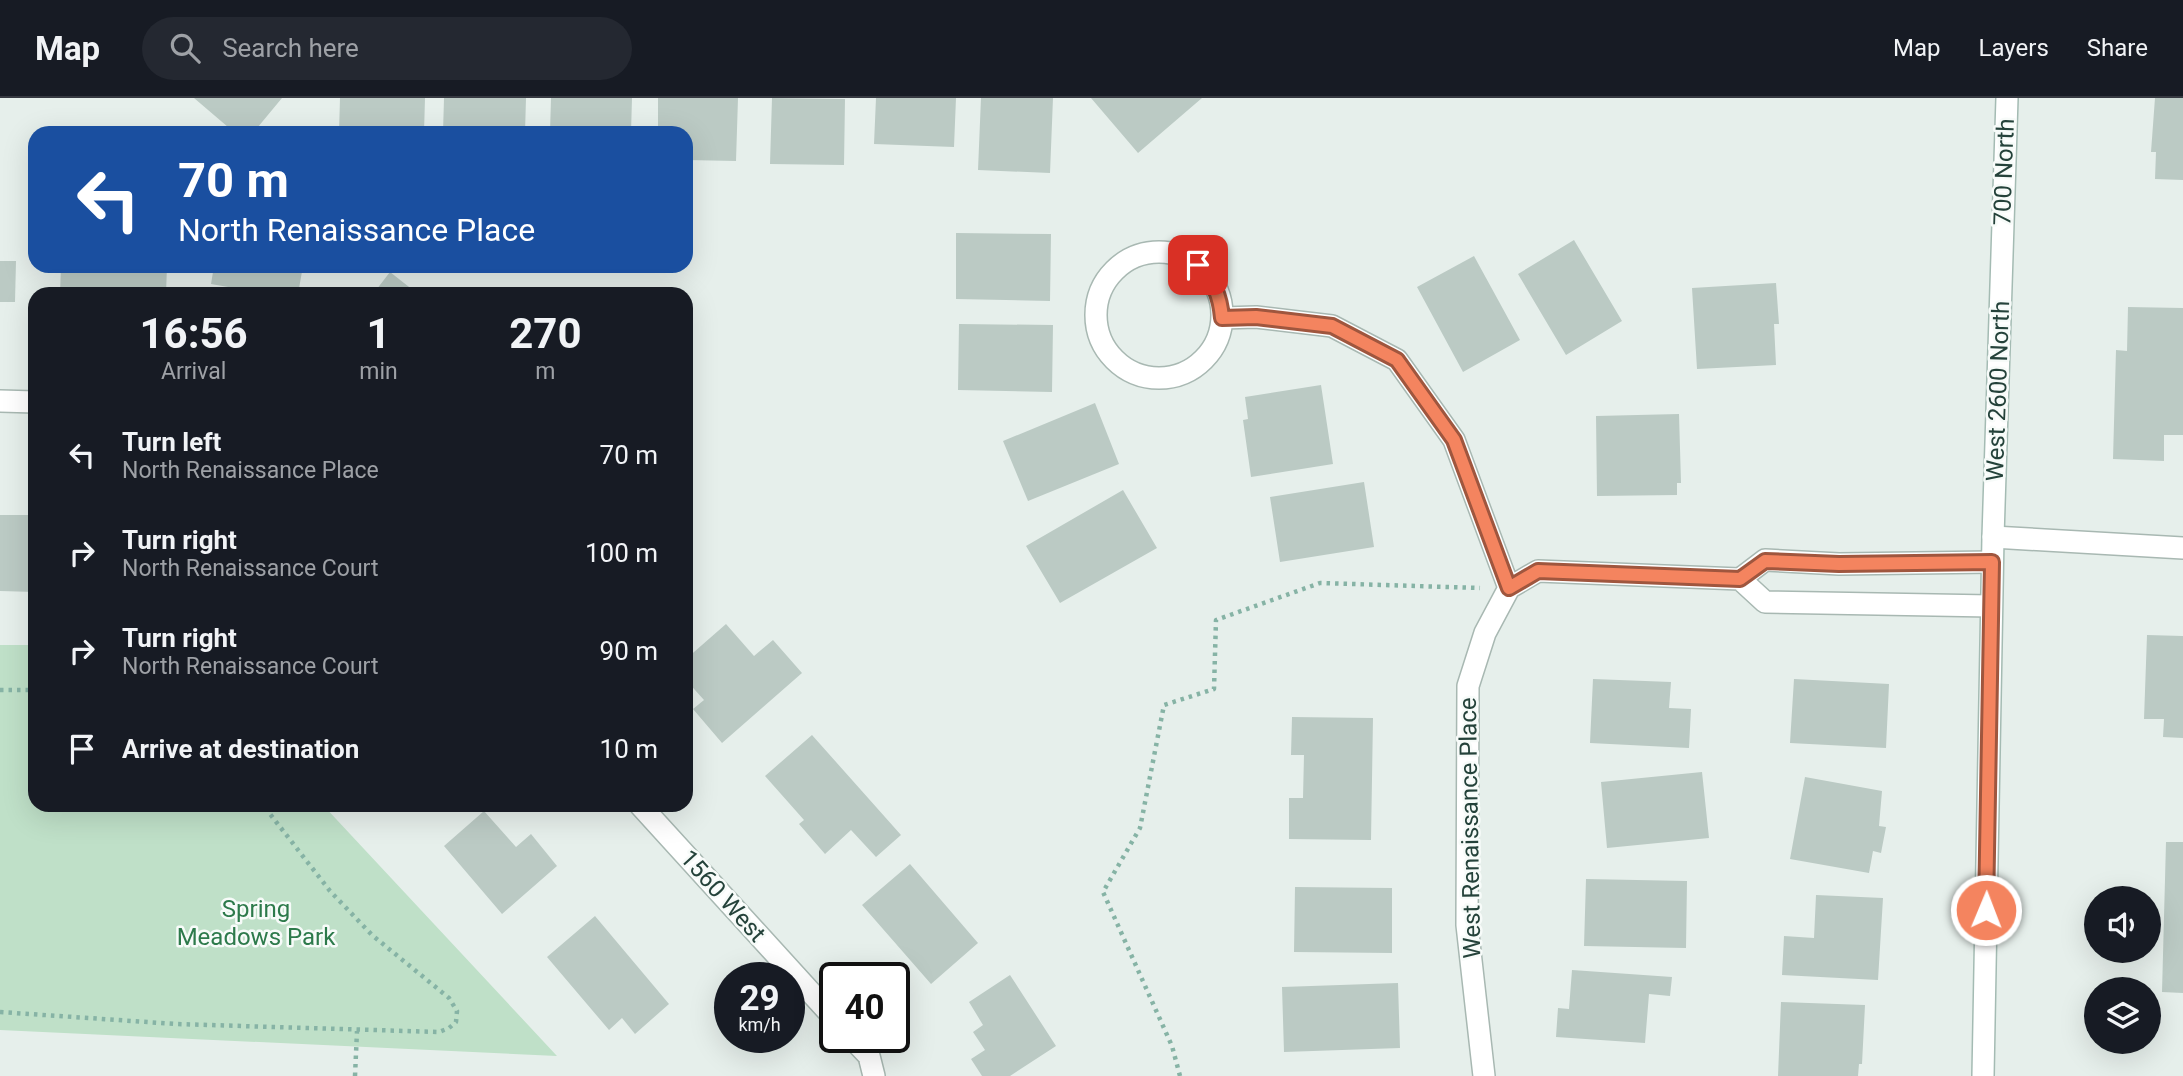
<!DOCTYPE html>
<style>
:root{--surface:#171b24;--page:#242831;--text:#f1f3f6;--muted:#9ea1a6;--line:#363941}
body{margin:0;font-family:Roboto,sans-serif;background:var(--page);color:var(--text);height:100vh;display:flex;flex-direction:column;font-size:26px;white-space:nowrap}
*{box-sizing:border-box;margin:0}
p{font-size:23px;color:var(--muted)}
.icon{flex:none;width:38px;height:38px;fill:none;stroke:currentColor;stroke-width:2;stroke-linecap:round;stroke-linejoin:round}
.map{position:relative;flex:1;overflow:hidden}
.panel{position:absolute;left:28px;top:189px;width:665px;height:525px;display:flex;flex-direction:column;background:var(--surface);border-radius:21px;box-shadow:0 7px 28px #0002}
.panel>*{flex:none}
.guide{position:absolute;left:28px;top:28px;width:665px;height:147px;border-radius:21px;box-shadow:0 7px 28px #0002;background:#1a4fa0;color:#fff;overflow:hidden}
.tools{position:absolute;left:2084px;top:788px;display:grid;gap:14px}
.tools a{display:grid;place-items:center;width:77px;height:77px;border-radius:50%;background:var(--surface);box-shadow:0 7px 28px #0002;font-size:35px}
.speed{position:absolute;left:714px;top:864px;display:flex;gap:14px;font-size:35px;font-weight:700;text-align:center}
.speed>*{display:grid;place-content:center;width:91px;height:91px;border-radius:50%;background:var(--surface);box-shadow:0 7px 28px #0002;line-height:1}
.speed small{font-size:18px;font-weight:400}
.speed .limit{border:4px solid #111;border-radius:10px;background:#fff;color:#111}
.pin{position:absolute;display:grid;place-items:center;width:60px;height:60px;color:#fff;margin:-30px;border-radius:14px;box-shadow:0 4px 10px #0006}
.me{position:absolute;width:77px;margin:-38px;rotate:1deg;stroke-linejoin:round;filter:drop-shadow(0 0 5px #0008)}
.turn{display:flex;align-items:center;gap:24px;height:147px;padding:0 35px;font-size:32px}
.turn .icon{width:91px;height:91px;stroke-width:2.5}
.turn b{display:block;font-size:49px;line-height:60px}
.eta{display:flex;justify-content:space-evenly;align-items:center;height:119px;text-align:center}
.eta b{font-size:42px;font-weight:700;line-height:49px}
ul{padding:0;list-style:none}
li{display:flex;align-items:center;gap:21px;height:98px;padding:0 35px}
li div{flex:1}
li b{display:block;font-size:26px}
li em{font-style:normal}
header{display:flex;align-items:center;gap:42px;box-sizing:border-box;height:98px;padding:0 35px;background:var(--surface);border-bottom:2px solid var(--line)}
header strong{font-size:33px}
nav{display:flex;gap:38px;margin-inline-start:auto;font-size:24px}
.search{width:490px;height:63px;background:var(--page);display:flex;align-items:center;gap:18px;box-sizing:border-box;padding:0 24px;border-radius:38px;color:var(--muted);font-size:26px}
.map>svg:first-child{display:block}
</style>
<header>
<strong>Map</strong>
<div class="search"><svg class="icon" aria-label="search" viewBox="0 0 24 24"><circle cx="10" cy="10" r="6"/><path d="M15 15l6 6"/></svg>Search here</div>
<nav><a>Map</a><a>Layers</a><a>Share</a></nav>
</header>
<div class="map">
<svg width="2183" height="978" viewBox="0 0 2183 978">
<rect width="100%" height="100%" fill="#e6efeb"/>
<path fill="#bfe0c8" d="M0 547H35V707H323L557 958 0 932Z"/>
<path fill="#bbcac4" d="M194 0H282L253 35H235Z
M340 0H425L424 35H339Z
M444 0H526L525 35H443Z
M551 0H632L631 35H550Z
M658 0H738L736 63 686 62V35H658Z
M772 0 845 1 844 67 770 66Z
M876 0H956L954 49 874 46Z
M981 0H1053L1050 75 978 72Z
M1091 0H1202L1138 55Z
M2155 0H2183V82L2155 81 2156 54H2151Z
M956 135 1051 136 1050 203 956 201Z
M1574 142 1622 223 1566 257 1518 176Z
M1474 158 1520 242 1463 274 1417 189Z
M0 163H16L15 204H0Z
M61 168H167L166 196H60Z
M214 168H303L298 196H250L251 193 211 186Z
M390 174 418 196H373Z
M1776 185 1779 226H1774L1776 267 1697 271 1692 190Z
M2128 209 2183 210V337H2164V363L2113 361 2116 252 2127 253Z
M959 226 1053 227 1052 294 958 292Z
M1321 287 1333 366 1251 379 1243 322 1248 321 1245 299Z
M1095 305 1119 366 1028 403 1003 343Z
M1679 316 1681 385H1677V397L1597 398 1596 318Z
M1364 384 1374 449 1280 464 1270 399Z
M1123 392 1157 450 1060 505 1026 448Z
M0 417H35V494L0 493Z
M726 526 754 558 773 542 802 575 722 645 693 611 704 602 686 582V561Z
M2147 537 2183 538V640L2163 639 2164 621H2144Z
M1593 581 1671 584 1669 610 1691 611 1689 650 1590 645Z
M1794 581 1889 586 1886 650 1790 645Z
M1292 619 1373 620 1371 742 1289 741V700H1303L1304 657H1291Z
M812 637 901 737 876 759 851 732 825 756 799 726 804 722 765 678Z
M1702 674 1709 740 1607 750 1601 684Z
M1805 679 1882 693 1879 728 1886 729 1881 755 1873 753 1869 775 1790 761Z
M484 713 516 749 531 736 557 768 502 816 444 748Z
M2166 744H2183V895L2162 894Z
M910 766 978 845 931 886 862 807Z
M1586 781 1687 783 1686 850 1584 848Z
M1295 789 1392 790V855L1294 854Z
M1816 797 1883 800 1878 882 1782 877 1784 838 1814 840Z
M595 818 669 906 635 936 622 920 609 932 547 859Z
M1572 872 1672 879 1670 898 1649 896 1645 945 1556 939 1558 910 1569 911Z
M1010 877 1056 948 1010 978H982L971 961 985 952 973 934 983 927 969 904Z
M1398 885 1400 950 1284 954 1282 889Z
M1781 904 1865 907 1862 966H1859L1858 978H1778Z"/>
<g fill="none" stroke-linecap="round" stroke-linejoin="round">
<g stroke="#a8b8b2" stroke-width="24">
<path id="street" d="M1096 217a63 63 0 1 1 126 0a63 63 0 1 1-126 0Z
M1222 220 1256 219 1332 228 1397 262 1454 342 1509 490
M0 303 35 304
M1993 439 2183 450
M1740 481 1765 504 1991 508
M1509 490 1538 473 1740 481 1765 462 1839 466 1992 464
M640 707 835 921
M852 940 869 958 874 978
M1484 978 1467 827 1468 588 1485 535 1509 490"/>
</g>
<g stroke="#a4bbb3" stroke-width="24">
<path id="secondary" d="M1983 978 1993 439 2007 0"/>
</g>
<path stroke="#86b3a5" stroke-width="4.5" stroke-dasharray="3.5 5" stroke-linecap="butt" d="M0 592H35
M0 914 176 926 439 934 449 930 456 924 457 913 449 900 372 837 330 793 263 707
M355 978 357 933
M1180 978 1172 948 1103 794 1140 730 1164 607 1214 591 1216 522 1320 485 1480 490"/>
<use href="#street" stroke="#fff" stroke-width="21"/>
<use href="#secondary" stroke="#fff" stroke-width="21"/>
</g>
<g fill="none" stroke-linecap="round" stroke-linejoin="round">
<g stroke="#9f563e" stroke-width="18">
<path id="route" d="M1198 167C1214 184 1220 197 1222 220L1256 219 1332 228 1397 262 1454 342 1509 490 1538 473 1740 481 1765 463 1839 466 1992 464 1986 812"/>
</g>
<use href="#route" stroke="#f4845f" stroke-width="12"/>
</g>
<g text-anchor="middle" stroke-width="5" stroke-linejoin="round" paint-order="stroke">
<g font-size="24" fill="#24423a" stroke="#f7fbf9">
<text transform="translate(2004 74) rotate(-88)" y="8">700 North</text>
<text transform="translate(1998 293) rotate(-88)" y="8">West 2600 North</text>
<text transform="translate(1470 730) rotate(-91)" y="8">West Renaissance Place</text>
<text transform="translate(723 798) rotate(48)" y="8">1560 West</text>
</g>
<g font-size="24" fill="#2d7a4b" stroke="#f7fbf9">
<text x="256" y="819">Spring<tspan x="256" dy="28">Meadows Park</tspan></text>
</g>
</g>
</svg>
<div class="tools">
<a><svg class="icon" aria-label="sound" viewBox="0 0 24 24"><path d="M4 9h4l5-4v14l-5-4H4zM17 9q2 3 0 6"/></svg></a>
<a><svg class="icon" aria-label="layers" viewBox="0 0 24 24"><path d="M12 4l9 5-9 5-9-5zM3 14l9 5 9-5"/></svg></a>
</div>
<div class="speed"><div>29<small>km/h</small></div><div class="limit">40</div></div>
<div class="pin" style="left:1198px;top:167px;background:#d93025"><svg class="icon" aria-label="arrive" viewBox="0 0 24 24"><path d="M6 21V4h12l-3 4 3 4H6"/></svg></div>
<svg class="me" style="left:1986px;top:812px" viewBox="-20 -20 40 40"><circle r="17" fill="#f4845f" stroke="#fff" stroke-width="3"/><path d="M0-11L8 9 0 5-8 9z" fill="#fff"/></svg>
<div class="guide">
<div class="turn"><svg class="icon" aria-label="left" viewBox="0 0 24 24"><path d="M17 20v-9H6M10 6l-5 5 5 5"/></svg><div><b>70 m</b>North Renaissance Place</div></div>
</div>
<section class="panel">
<div class="eta">
<div><b>16:56</b><p>Arrival</p></div>
<div><b>1</b><p>min</p></div>
<div><b>270</b><p>m</p></div>
</div>
<ul>
<li><svg class="icon" aria-label="left" viewBox="0 0 24 24"><path d="M17 20v-9H6M10 6l-5 5 5 5"/></svg><div><b>Turn left</b><p>North Renaissance Place</p></div><em>70 m</em></li>
<li><svg class="icon" aria-label="right" viewBox="0 0 24 24"><path d="M7 20v-9h11M14 6l5 5-5 5"/></svg><div><b>Turn right</b><p>North Renaissance Court</p></div><em>100 m</em></li>
<li><svg class="icon" aria-label="right" viewBox="0 0 24 24"><path d="M7 20v-9h11M14 6l5 5-5 5"/></svg><div><b>Turn right</b><p>North Renaissance Court</p></div><em>90 m</em></li>
<li><svg class="icon" aria-label="arrive" viewBox="0 0 24 24"><path d="M6 21V4h12l-3 4 3 4H6"/></svg><div><b>Arrive at destination</b></div><em>10 m</em></li>
</ul>
</section>
</div>
